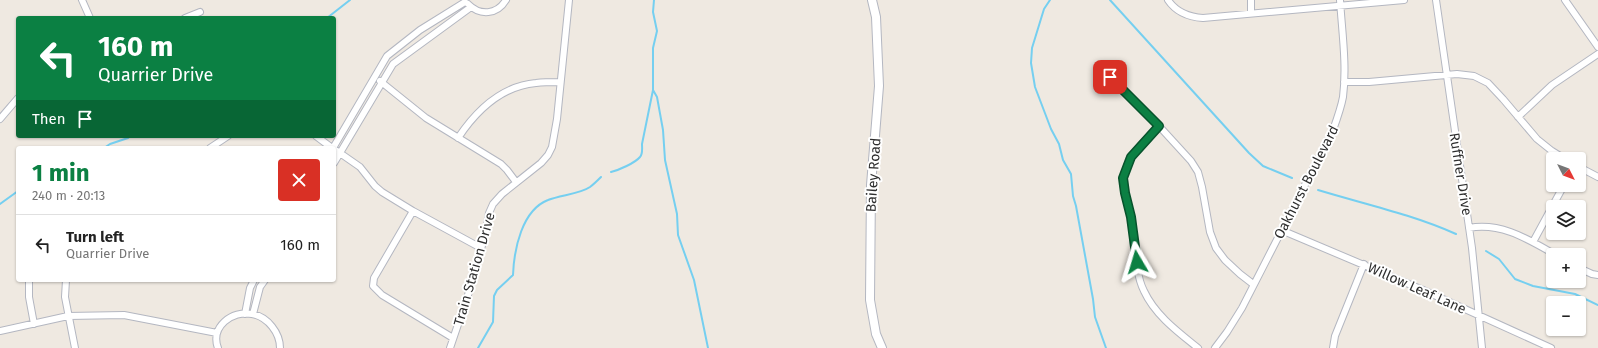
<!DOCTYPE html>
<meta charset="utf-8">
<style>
:root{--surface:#fff;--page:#f6f6f6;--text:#222;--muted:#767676;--line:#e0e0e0;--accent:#0b8043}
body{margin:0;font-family:"Fira Sans",sans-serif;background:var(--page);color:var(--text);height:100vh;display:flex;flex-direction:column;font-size:15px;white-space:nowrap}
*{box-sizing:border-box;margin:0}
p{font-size:13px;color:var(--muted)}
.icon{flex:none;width:22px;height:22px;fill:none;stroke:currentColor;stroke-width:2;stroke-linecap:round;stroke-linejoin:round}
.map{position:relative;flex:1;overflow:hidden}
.details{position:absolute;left:16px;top:146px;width:320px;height:136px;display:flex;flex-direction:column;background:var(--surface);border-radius:4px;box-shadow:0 1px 3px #0004}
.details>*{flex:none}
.guide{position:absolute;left:16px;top:16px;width:320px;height:122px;border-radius:4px;box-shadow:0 1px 3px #0004;background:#0b8043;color:#fff;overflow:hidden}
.needle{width:26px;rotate:132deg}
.buttons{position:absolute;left:1546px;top:152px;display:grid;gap:8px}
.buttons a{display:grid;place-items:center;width:40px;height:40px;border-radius:4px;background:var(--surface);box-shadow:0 1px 3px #0004;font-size:20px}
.pin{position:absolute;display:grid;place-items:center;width:34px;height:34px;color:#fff;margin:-17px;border-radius:8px;box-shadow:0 2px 6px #0006}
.me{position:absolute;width:44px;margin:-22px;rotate:353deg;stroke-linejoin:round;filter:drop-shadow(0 0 3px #0008)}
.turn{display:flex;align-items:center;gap:14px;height:84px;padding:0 16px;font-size:18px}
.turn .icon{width:52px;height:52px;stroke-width:2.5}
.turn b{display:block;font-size:28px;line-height:34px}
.then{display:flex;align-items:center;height:38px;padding:0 16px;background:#0003;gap:8px;font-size:15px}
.round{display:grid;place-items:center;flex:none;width:42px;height:42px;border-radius:4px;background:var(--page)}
.headline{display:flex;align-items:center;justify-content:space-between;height:68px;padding:0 16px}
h1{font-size:24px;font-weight:700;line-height:30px;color:var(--accent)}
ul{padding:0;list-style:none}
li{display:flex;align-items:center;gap:12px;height:60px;padding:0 16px;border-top:1px solid var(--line)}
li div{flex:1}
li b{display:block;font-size:15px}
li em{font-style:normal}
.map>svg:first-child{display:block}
</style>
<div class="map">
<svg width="1598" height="348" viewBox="0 0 1598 348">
<rect width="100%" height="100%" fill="#efe9e1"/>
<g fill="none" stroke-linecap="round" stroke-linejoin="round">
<path stroke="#75cff0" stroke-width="2" d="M1050 0 1044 9 1032 48 1031 63 1035 87 1051 129 1059 144 1063 160 1071 174 1073 196 1076 206 1093 299 1095 317 1106 348
M1110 0 1249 153 1263 166 1292 178
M327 18 350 0
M653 90 657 97 663 130 665 160 677 214 678 235 694 280 708 348
M104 148 110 144 128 138 130 136
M611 172C619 170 635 163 640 157 643 154 642 148 642 144L653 90V48L657 31 653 12 654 0
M1318 190C1364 204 1411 214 1456 234
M0 204 18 191
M1486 251 1499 259 1515 279 1533 286 1575 294 1598 305
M478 348 493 322 494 296 497 290 513 275C514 249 522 210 548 200 560 195 580 194 590 187 594 184 598 180 601 177"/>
<g stroke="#b4b7c1" stroke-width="8">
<path id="minor" d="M82 0 90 18
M1168 0C1176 12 1189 17 1203 18L1404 0
M1251 0V13
M1436 0 1472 248 1482 348
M1565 0 1598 47
M468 4C480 16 497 15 506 0
M185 18 200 12
M1100 67 1159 126 1191 161 1198 172 1202 187 1210 232 1216 248 1225 260 1240 274 1253 284
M380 81 426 118 501 164 507 170 516 182
M1344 82H1369L1457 74 1474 76 1488 83 1503 99 1537 139 1552 151 1565 159
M1518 117 1552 85 1598 54
M0 119 18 98
M1159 126C1146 140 1130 153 1125 172 1120 187 1129 204 1131 219 1134 239 1135 274 1144 291 1155 315 1178 332 1198 348
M316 136 332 148
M458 138C476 111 502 86 536 83 544 82 552 82 560 82
M210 148 228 136
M333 148 387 56 420 30 465 2
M337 151 360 167 375 186 382 192 413 211 481 248
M334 163 393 64 471 7
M1579 167 1598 177
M413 211 374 278 373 286 382 295 453 338
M1469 228C1502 222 1529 240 1556 255
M1281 230 1423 290 1551 348
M1533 242 1564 185
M1579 268 1592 274 1598 275
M29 280V297L34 324
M66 280 65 297 75 348
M245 314 250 288 254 280
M253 314 260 287 265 280
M0 331 68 316 124 315 217 333
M218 348C210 327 232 310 252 314 268 317 280 333 280 348
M450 348 468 295 485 235 489 213 493 204 502 194 541 163 548 155 552 147 557 119 569 0
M1215 348 1227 332 1242 308 1333 130C1337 119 1341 108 1343 97 1347 65 1342 32 1340 0
M1333 348 1335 336 1364 264"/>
</g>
<g stroke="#b4b7c1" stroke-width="10">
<path id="tertiary" d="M872 0 876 17 879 86 871 185 870 300 876 334 882 348"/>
</g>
<use href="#minor" stroke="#fff" stroke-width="6"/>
<use href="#tertiary" stroke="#fff" stroke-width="8"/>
</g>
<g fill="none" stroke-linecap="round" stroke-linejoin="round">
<g stroke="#07532c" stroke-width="10">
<path id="route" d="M1110 77 1159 126 1131 157 1123 178 1125 193 1131 217 1137 262"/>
</g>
<use href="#route" stroke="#0b8043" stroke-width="7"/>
</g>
<g text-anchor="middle" stroke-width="4" stroke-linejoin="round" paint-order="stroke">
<g font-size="14" fill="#2e2e2e" stroke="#fff">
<text transform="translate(1461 174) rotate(81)" y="5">Ruffner Drive</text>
<text transform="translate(873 175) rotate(-86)" y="5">Bailey Road</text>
<text transform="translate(1306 182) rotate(-63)" y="5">Oakhurst Boulevard</text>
<text transform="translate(474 269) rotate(-74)" y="5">Train Station Drive</text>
<text transform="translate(1417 288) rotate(24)" y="5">Willow Leaf Lane</text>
</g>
</g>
</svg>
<div class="buttons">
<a><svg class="needle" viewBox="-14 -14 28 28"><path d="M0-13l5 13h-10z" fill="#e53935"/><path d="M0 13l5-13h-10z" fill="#767676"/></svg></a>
<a><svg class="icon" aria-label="layers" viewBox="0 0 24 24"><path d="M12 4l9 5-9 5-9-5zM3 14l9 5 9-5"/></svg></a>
<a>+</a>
<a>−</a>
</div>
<div class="pin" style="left:1110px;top:77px;background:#d93025"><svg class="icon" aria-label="arrive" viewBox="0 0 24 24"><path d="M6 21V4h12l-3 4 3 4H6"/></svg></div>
<svg class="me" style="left:1137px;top:262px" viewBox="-20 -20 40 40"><path d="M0-17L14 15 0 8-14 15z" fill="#0b8043" stroke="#fff" stroke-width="4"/></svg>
<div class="guide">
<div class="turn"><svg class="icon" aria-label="left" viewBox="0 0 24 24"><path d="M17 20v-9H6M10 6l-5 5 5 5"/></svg><div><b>160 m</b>Quarrier Drive</div></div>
<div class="then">Then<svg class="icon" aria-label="arrive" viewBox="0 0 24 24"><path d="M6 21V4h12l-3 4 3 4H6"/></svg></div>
</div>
<section class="details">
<div class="headline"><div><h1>1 min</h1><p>240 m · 20:13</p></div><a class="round" style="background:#d93025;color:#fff"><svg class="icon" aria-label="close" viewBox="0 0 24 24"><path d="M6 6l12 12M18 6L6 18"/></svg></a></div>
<ul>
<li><svg class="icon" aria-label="left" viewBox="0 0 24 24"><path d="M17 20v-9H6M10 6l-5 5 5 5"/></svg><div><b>Turn left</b><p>Quarrier Drive</p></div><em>160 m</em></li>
</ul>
</section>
</div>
